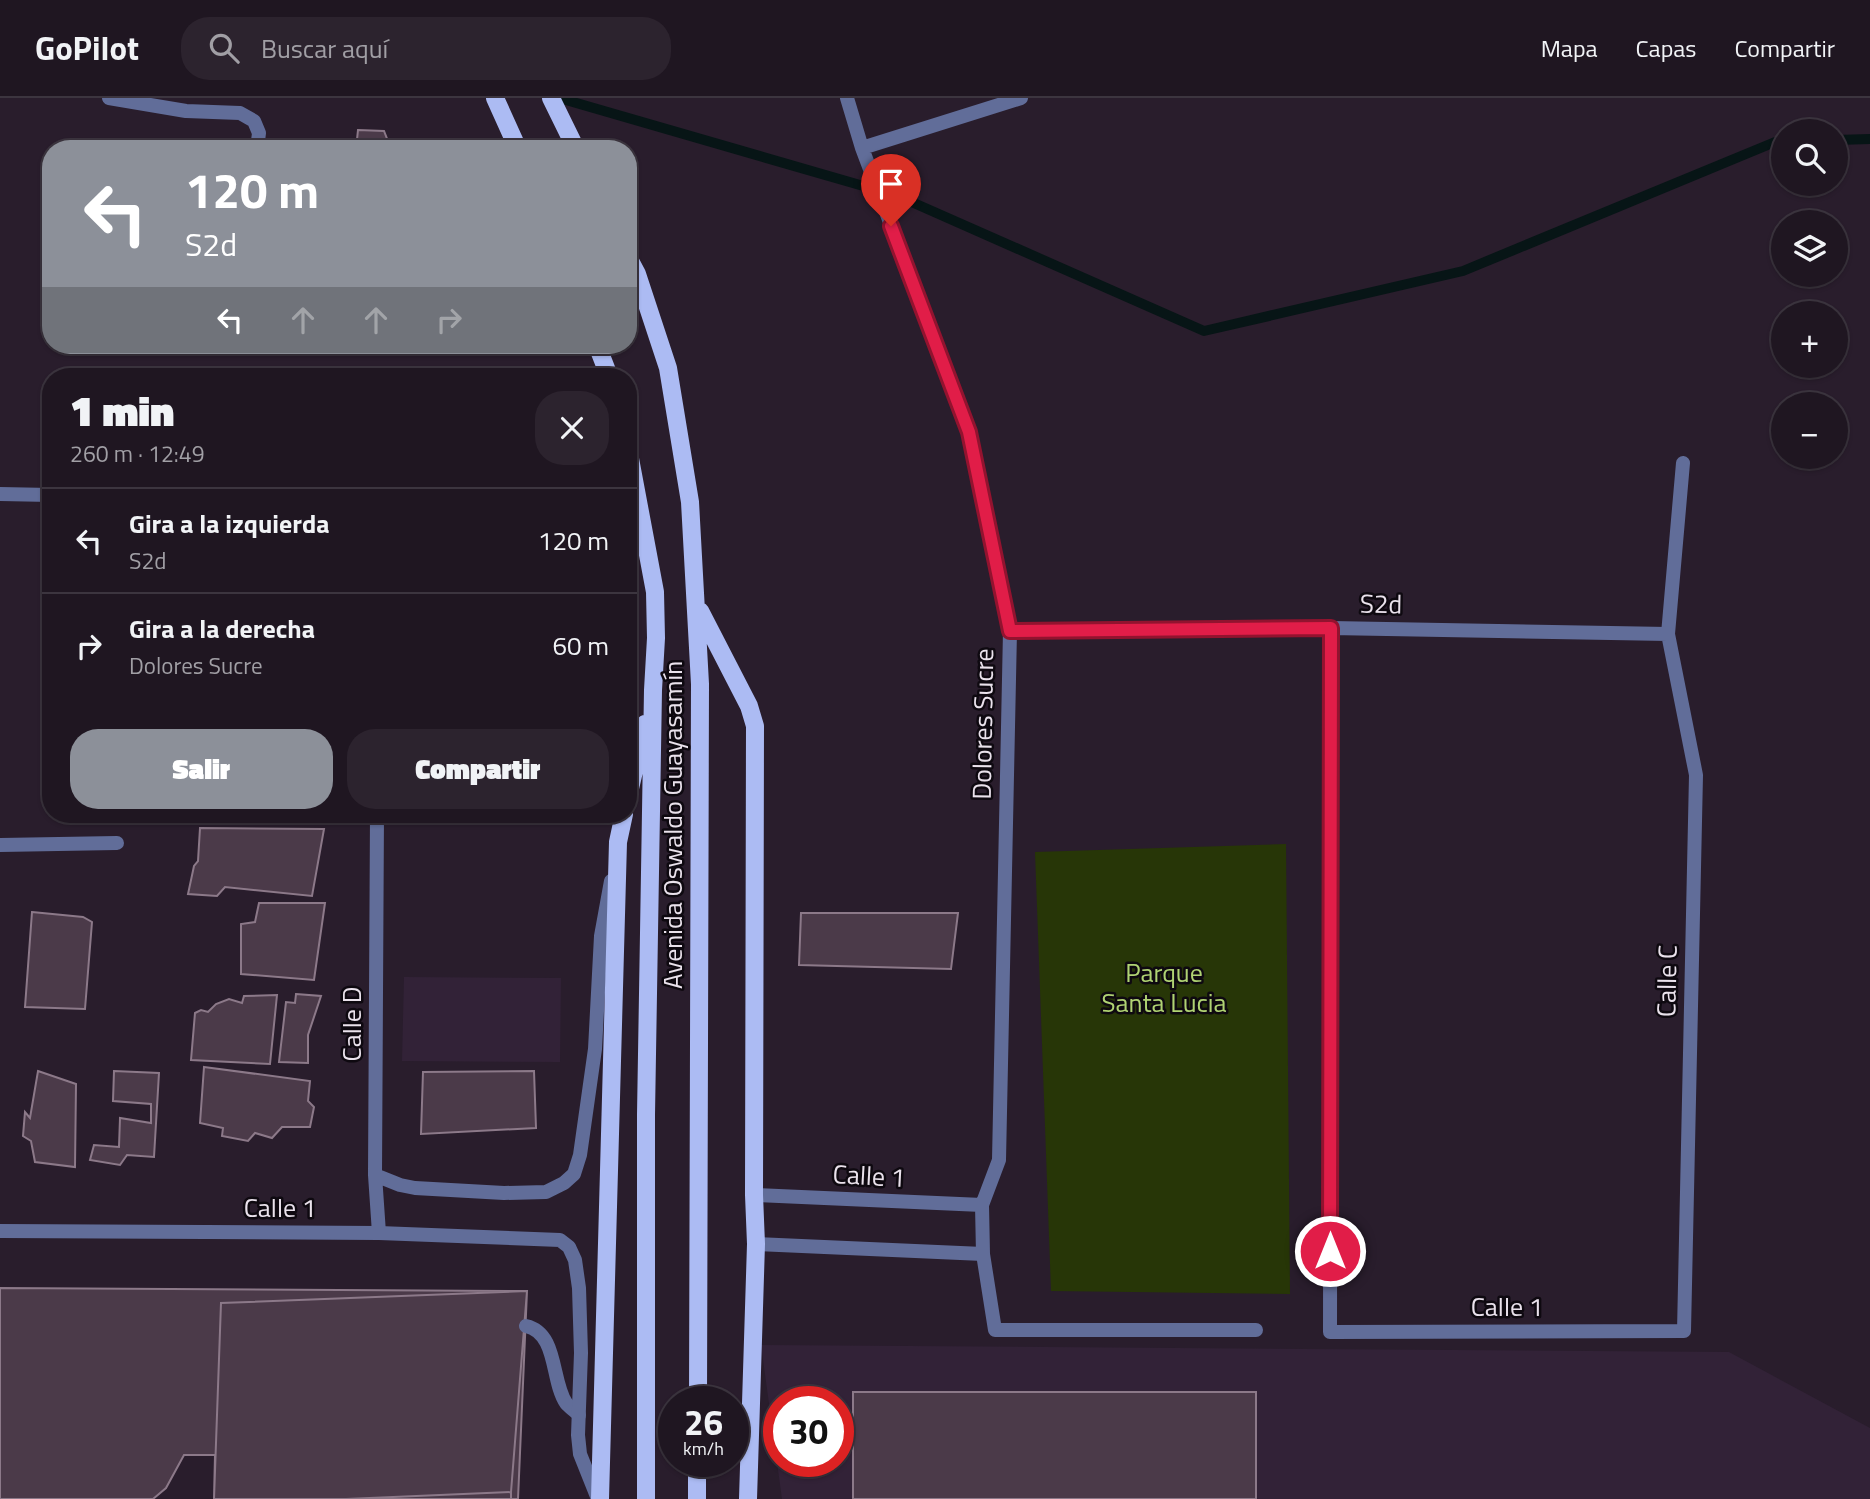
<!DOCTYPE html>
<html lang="es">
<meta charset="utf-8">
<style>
:root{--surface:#1f1621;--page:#2c232e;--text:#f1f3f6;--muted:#a19fa5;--line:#3c353f;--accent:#8c9099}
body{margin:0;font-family:"Titillium Web",sans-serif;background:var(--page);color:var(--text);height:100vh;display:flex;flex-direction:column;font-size:26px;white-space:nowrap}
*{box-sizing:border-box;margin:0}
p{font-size:23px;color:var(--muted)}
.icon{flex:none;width:38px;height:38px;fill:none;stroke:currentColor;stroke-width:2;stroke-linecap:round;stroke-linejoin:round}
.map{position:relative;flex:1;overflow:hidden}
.sheet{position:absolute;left:42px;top:270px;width:595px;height:455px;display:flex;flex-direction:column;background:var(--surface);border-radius:28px;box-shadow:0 2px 5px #0004,0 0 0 2px var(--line)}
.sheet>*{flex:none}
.guide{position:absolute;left:42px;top:42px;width:595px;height:214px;border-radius:28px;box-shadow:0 2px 5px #0004,0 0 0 2px var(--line);background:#8c9099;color:#fff;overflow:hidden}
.fabs{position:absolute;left:1771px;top:21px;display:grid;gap:14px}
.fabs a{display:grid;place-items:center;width:77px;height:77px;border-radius:50%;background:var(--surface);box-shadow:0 2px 5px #0004,0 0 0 2px var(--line);font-size:35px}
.speed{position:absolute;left:658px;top:1288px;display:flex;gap:14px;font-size:35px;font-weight:700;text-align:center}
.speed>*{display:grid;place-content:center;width:91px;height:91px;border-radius:50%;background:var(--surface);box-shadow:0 2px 5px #0004,0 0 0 2px var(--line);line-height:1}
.speed small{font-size:18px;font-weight:400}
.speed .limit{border:10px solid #d22;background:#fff;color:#111}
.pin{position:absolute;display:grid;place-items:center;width:60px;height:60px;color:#fff;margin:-72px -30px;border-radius:50% 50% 50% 0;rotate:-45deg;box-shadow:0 0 7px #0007}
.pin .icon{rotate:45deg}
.me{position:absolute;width:77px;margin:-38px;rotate:0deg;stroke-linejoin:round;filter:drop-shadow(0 0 5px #0008)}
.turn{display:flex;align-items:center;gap:24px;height:147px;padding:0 28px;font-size:32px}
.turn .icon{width:91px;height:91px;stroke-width:2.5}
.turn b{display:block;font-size:49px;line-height:60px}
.lanes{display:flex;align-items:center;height:66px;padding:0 28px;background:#0003;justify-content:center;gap:35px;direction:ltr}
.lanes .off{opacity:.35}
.round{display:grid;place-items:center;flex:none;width:74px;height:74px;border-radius:28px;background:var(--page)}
.headline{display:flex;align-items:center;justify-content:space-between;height:119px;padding:0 28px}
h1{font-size:42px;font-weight:800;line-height:52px}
.action{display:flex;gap:14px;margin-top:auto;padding:14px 28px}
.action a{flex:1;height:80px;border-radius:28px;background:var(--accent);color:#fff;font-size:28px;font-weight:800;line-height:80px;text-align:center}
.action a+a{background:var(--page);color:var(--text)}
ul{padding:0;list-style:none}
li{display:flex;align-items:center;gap:21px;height:105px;padding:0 28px;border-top:2px solid var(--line)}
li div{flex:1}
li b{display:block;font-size:26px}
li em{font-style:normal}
header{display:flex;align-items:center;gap:42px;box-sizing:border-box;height:98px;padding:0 35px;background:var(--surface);border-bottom:2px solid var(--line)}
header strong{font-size:33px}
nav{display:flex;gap:38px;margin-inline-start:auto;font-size:24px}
.search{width:490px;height:63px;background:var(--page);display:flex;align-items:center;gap:18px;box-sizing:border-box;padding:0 24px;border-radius:28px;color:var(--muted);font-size:26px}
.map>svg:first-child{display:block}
</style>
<header>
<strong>GoPilot</strong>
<div class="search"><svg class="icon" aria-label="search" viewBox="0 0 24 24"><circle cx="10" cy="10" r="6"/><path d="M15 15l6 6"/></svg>Buscar aquí</div>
<nav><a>Mapa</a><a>Capas</a><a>Compartir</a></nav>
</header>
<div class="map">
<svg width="1870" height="1401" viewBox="0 0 1870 1401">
<rect width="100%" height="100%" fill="#291d2c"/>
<path fill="#322237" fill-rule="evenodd" d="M404 879 561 880 560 964 402 963Z
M761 1247 1729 1254 1870 1330V1401H782ZM779 1304H838V1363H779Z"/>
<path fill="#273607" d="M1286 746 1290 1196 1051 1193 1035 754Z"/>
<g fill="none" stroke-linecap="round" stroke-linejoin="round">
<path stroke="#071516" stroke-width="10" d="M559 0 898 98 1204 233 1463 173 1775 44H1783
M1836 42 1870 41"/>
</g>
<path fill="#4b3a49" stroke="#8c7989" stroke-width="2" d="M358 32 384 33 391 51H356Z
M200 730 324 731 312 798 225 789 217 798 188 796 194 768 198 763Z
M259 805H325L314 882 241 876V826L255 824Z
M32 814 83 819 92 824 85 911 25 909Z
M801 815H958L951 871 799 867Z
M296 896 321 898 308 937V965L279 964 286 904 295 905Z
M277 897 270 966 191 962 195 915 201 912 208 914 216 906 229 901 242 905 244 898Z
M204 969 310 983 308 1003 314 1009 310 1029H282L272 1040 255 1035 248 1043 222 1038 223 1030 200 1025Z
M38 973 76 986 75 1069 35 1064 31 1043 23 1038 25 1014 30 1020Z
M114 973 159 975 154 1059 127 1057 120 1067 90 1062 94 1047 119 1049 120 1020 151 1025V1006L113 1003Z
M534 973 536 1030 421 1036 423 974Z
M0 1190 527 1193 518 1401H214L215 1357H184L166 1390 153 1401H0Z
M527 1193 511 1394 346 1401H214L221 1205Z
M853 1294H1256V1401H853Z
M511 1394V1401H346Z"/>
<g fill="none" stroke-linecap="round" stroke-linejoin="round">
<path stroke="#616d99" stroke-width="14" d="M1668 536 1683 365
M526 1228C558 1235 551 1283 566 1305 569 1309 575 1313 579 1317"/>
<path stroke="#616d99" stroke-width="14" d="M109 0 186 13 240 15 254 23 259 35 257 51
M847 0 862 50 969 334 1010 533 999 1062 982 1107 983 1156 995 1232H1256
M862 50 1021 0
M0 396 51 397
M1010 533 1331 530 1668 536 1696 677 1684 1233 1330 1234 1331 530
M377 716 375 1077 379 1135
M0 747 117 745
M375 1077 400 1087 415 1090 504 1095 546 1094 564 1085 574 1076 580 1057 595 951 601 838 611 783
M754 1097 982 1107
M0 1133 379 1135 560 1142 569 1149 575 1162 579 1190 581 1255 578 1337 580 1356 598 1401
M756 1146 983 1156"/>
<path stroke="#acbbf3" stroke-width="18" d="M495 0 518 51
M551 0 576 51
M628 159 637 176 668 270 690 404 700 586 698 1304
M597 247 609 278
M628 350 655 494 656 540 653 592 646 1017V1401
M700 513 749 608 755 628 754 1097 756 1146 748 1401
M628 699 645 626
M600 1401 618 744 624 716
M697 1401V1363"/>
</g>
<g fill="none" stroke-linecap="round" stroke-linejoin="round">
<g stroke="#92132f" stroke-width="18">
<path id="route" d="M891 128 969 334 1010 533 1331 530 1330 1153"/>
</g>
<use href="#route" stroke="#e11d48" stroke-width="12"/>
</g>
<g text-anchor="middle" stroke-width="5" stroke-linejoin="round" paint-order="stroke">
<g font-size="26" fill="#eae2ec" stroke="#0e0910">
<text transform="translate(1381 506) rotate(1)" y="9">S2d</text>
<text transform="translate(983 626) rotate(-89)" y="9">Dolores Sucre</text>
<text transform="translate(673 727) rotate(-90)" y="9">Avenida Oswaldo Guayasamín</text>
<text transform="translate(1667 883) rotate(-89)" y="9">Calle C</text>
<text transform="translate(352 926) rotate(-90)" y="9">Calle D</text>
<text transform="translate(869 1078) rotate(3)" y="9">Calle 1</text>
<text x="280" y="1119">Calle 1</text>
<text x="1507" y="1218">Calle 1</text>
</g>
<g font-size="26" fill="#b0d373" stroke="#0e0910">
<text x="1164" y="884">Parque<tspan x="1164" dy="30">Santa Lucia</tspan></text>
</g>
</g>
</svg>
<div class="fabs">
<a><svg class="icon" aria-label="search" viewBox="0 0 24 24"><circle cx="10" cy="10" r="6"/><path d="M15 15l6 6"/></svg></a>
<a><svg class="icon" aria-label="layers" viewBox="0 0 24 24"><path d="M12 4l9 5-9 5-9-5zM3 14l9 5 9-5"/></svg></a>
<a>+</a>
<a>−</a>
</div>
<div class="speed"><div>26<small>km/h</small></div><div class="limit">30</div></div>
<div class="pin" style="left:891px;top:128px;background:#d93025"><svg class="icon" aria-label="arrive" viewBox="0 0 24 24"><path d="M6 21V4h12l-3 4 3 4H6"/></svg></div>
<svg class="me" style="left:1330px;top:1153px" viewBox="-20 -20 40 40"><circle r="17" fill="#e11d48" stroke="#fff" stroke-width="3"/><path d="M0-11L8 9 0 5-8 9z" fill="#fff"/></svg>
<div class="guide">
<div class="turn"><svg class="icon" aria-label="left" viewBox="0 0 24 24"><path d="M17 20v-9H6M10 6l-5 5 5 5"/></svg><div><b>120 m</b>S2d</div></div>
<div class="lanes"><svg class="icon" aria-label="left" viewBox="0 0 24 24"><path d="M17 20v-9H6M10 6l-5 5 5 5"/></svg><svg class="icon off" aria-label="ahead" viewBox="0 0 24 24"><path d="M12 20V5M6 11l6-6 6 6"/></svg><svg class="icon off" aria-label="ahead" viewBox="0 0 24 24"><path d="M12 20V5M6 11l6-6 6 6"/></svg><svg class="icon off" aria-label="right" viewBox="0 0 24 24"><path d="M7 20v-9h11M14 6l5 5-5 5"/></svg></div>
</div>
<section class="sheet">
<div class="headline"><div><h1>1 min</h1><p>260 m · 12:49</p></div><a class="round"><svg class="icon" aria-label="close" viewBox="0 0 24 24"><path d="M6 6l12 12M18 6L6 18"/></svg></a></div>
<ul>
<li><svg class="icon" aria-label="left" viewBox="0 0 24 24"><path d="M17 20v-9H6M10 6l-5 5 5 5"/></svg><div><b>Gira a la izquierda</b><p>S2d</p></div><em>120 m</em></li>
<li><svg class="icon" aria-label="right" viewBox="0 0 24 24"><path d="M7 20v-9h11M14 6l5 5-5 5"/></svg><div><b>Gira a la derecha</b><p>Dolores Sucre</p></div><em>60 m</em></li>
</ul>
<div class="action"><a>Salir</a><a>Compartir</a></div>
</section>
</div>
